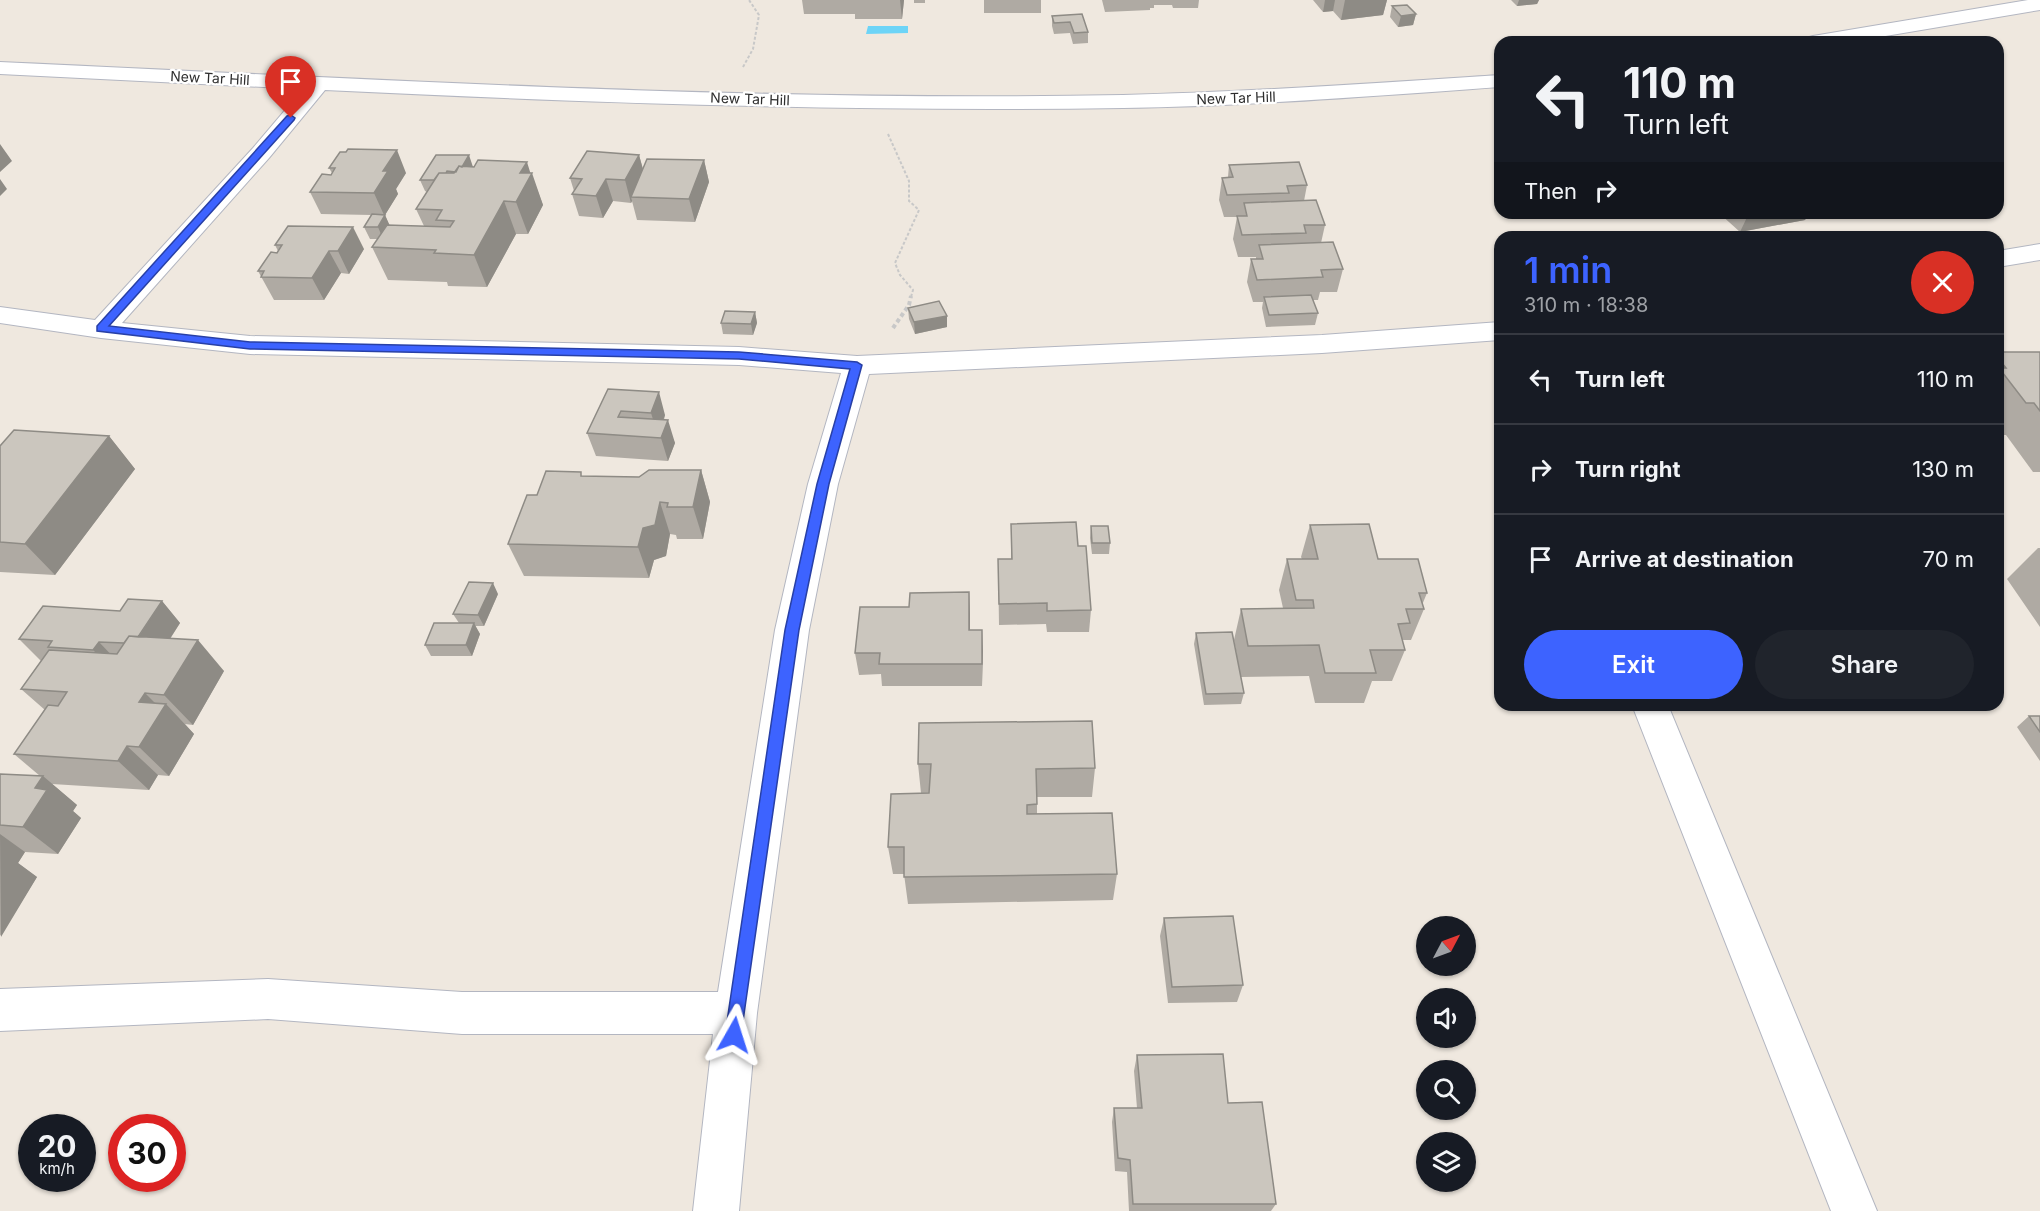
<!DOCTYPE html>
<meta charset="utf-8">
<style>
:root{--surface:#171b24;--page:#20242c;--text:#f1f3f6;--muted:#9ea1a6;--line:#363941;--accent:#3d63ff}
body{margin:0;font-family:Inter,sans-serif;background:var(--page);color:var(--text);height:100vh;display:flex;flex-direction:column;font-size:22px;white-space:nowrap}
*{box-sizing:border-box;margin:0}
p{font-size:20px;color:var(--muted)}
.icon{flex:none;width:33px;height:33px;fill:none;stroke:currentColor;stroke-width:2;stroke-linecap:round;stroke-linejoin:round}
.map{position:relative;flex:1;overflow:hidden}
.sheet{position:absolute;left:1494px;top:231px;width:510px;height:480px;display:flex;flex-direction:column;background:var(--surface);border-radius:18px;box-shadow:0 2px 4px #0004}
.sheet>*{flex:none}
.top-card{position:absolute;left:1494px;top:36px;width:510px;height:183px;border-radius:18px;box-shadow:0 2px 4px #0004;background:#171b24;color:var(--text);overflow:hidden}
.needle{width:39px;rotate:49deg}
.controls{position:absolute;left:1416px;top:916px;display:grid;gap:12px}
.controls a{display:grid;place-items:center;width:60px;height:60px;border-radius:50%;background:var(--surface);box-shadow:0 2px 4px #0004;font-size:30px}
.speed{position:absolute;left:18px;top:1114px;display:flex;gap:12px;font-size:30px;font-weight:700;text-align:center}
.speed>*{display:grid;place-content:center;width:78px;height:78px;border-radius:50%;background:var(--surface);box-shadow:0 2px 4px #0004;line-height:1}
.speed small{font-size:15px;font-weight:400}
.speed .limit{border:9px solid #d22;background:#fff;color:#111}
.pin{position:absolute;display:grid;place-items:center;width:51px;height:51px;color:#fff;margin:-62px -26px;border-radius:50% 50% 50% 0;rotate:-45deg;box-shadow:0 0 6px #0007}
.pin .icon{rotate:45deg}
.me{position:absolute;width:66px;margin:-33px;rotate:6deg;stroke-linejoin:round;filter:drop-shadow(0 0 4px #0008)}
.turn{display:flex;align-items:center;gap:21px;height:126px;padding:0 30px;font-size:27px}
.turn .icon{width:78px;height:78px;stroke-width:2.5}
.turn b{display:block;font-size:42px;line-height:51px}
.then{display:flex;align-items:center;height:57px;padding:0 30px;background:#0003;gap:12px;font-size:22px}
.round{display:grid;place-items:center;flex:none;width:63px;height:63px;border-radius:32px;background:var(--page)}
.headline{display:flex;align-items:center;justify-content:space-between;height:102px;padding:0 30px}
h1{font-size:36px;font-weight:600;line-height:45px;color:var(--accent)}
.action{display:flex;gap:12px;margin-top:auto;padding:12px 30px}
.action a{flex:1;height:69px;border-radius:36px;background:var(--accent);color:#fff;font-size:24px;font-weight:600;line-height:69px;text-align:center}
.action a+a{background:var(--page);color:var(--text)}
ul{padding:0;list-style:none}
li{display:flex;align-items:center;gap:18px;height:90px;padding:0 30px;border-top:2px solid var(--line)}
li div{flex:1}
li b{display:block;font-size:22px}
li em{font-style:normal}
.map>svg:first-child{display:block}
</style>
<div class="map">
<svg width="2040" height="1211" viewBox="0 0 2040 1211">
<rect width="100%" height="100%" fill="#efe8df"/>
<path fill="#6dd4f7" d="M868 26H908V33L866 34Z"/>
<g fill="none" stroke-linecap="round" stroke-linejoin="round">
<g stroke="#b3b6c1" stroke-width="2">
<path id="minor" d="M2028 0H2040V10L1850 42H1803L1806 38 1813 36Z
M0 62C374 79 749 102 1123 95 1249 92 1375 83 1500 75V87C1374 96 1249 106 1123 108 857 112 591 103 325 90L269 158 122 323 250 336 739 347 857 356 1322 335 1500 322V340L1322 353 869 374 838 484 809 630 757 1013 739 1211H693L713 1034H462L268 1019 0 1031V989L268 979 462 992H718L775 630 808 484 841 373 739 365 250 354 101 338 0 323V307L95 320 253 148 303 89 0 74Z
M2040 244V260L1998 267V251Z
M1632 705H1668L1877 1211H1831Z"/>
</g>
<path stroke="#c8c8c8" stroke-width="2" stroke-dasharray="3 2" stroke-linecap="butt" d="M743 67 753 49 759 15 749 0
M888 134 909 181V201L919 210 895 263 900 275 913 290 911 297"/>
<path stroke="#c8c8c8" stroke-width="4" stroke-dasharray="4 3" stroke-linecap="butt" d="M893 328 909 305 911 296"/>
<use href="#minor" fill="#fff" fill-rule="evenodd"/>
</g>
<path fill="#afaaa3" d="M802 0H904L902 19H855V14H804Z
M914 0H925V3H914Z
M984 0H1041V13H984Z
M1102 0H1199L1198 8H1173L1172 5H1154V8H1150V10L1105 12Z
M1313 0H1387L1383 15 1341 20 1333 11 1323 12Z
M1511 0H1539L1537 4 1517 6Z
M1392 6 1416 14 1413 25 1398 27 1390 17Z
M1082 14 1088 32V43L1073 44 1070 33 1054 34 1052 26V16Z
M436 155 473 167 531 173 543 205 528 234H516L487 287 448 286 447 282 388 280 372 247 378 239H370L364 227 371 215 321 214 310 192 331 175 332 173 329 168 406 173 396 189 398 194 385 215 389 225 424 226 416 209 427 192 425 191 420 180Z
M639 155 643 169 704 160 709 182 695 222 637 220 632 201 631 203 613 201 603 218 579 216 572 194 574 191 570 178Z
M1229 165 1307 185 1304 201 1325 225 1321 243 1343 269 1337 292H1320L1318 300H1313L1318 313 1315 325 1266 327 1262 308 1263 302H1253L1247 282 1251 259H1256V257H1238L1233 239 1237 217H1224L1219 200 1222 178 1228 177Z
M1719 213H1809L1805 220 1740 232Z
M275 245 364 249 349 274 341 273 324 300H274L258 271 278 251Z
M908 308 947 316V327L915 334 909 319Z
M755 312 757 323 753 335 723 334 721 323Z
M1998 352H2040V472H2033L2006 435H1999L1998 434Z
M608 389 665 415 664 420 675 443 668 461 596 456 587 433Z
M109 436 135 469 55 575 0 572V446Z
M701 470 710 502 703 539H677L676 535 670 534 666 556 654 560 649 578 524 576 508 544 537 495 583 476 639 477Z
M1011 524 1078 546 1091 610 1089 632H1047L1046 624 999 625 998 559H1011Z
M1310 525 1378 559 1427 593 1422 605 1424 609 1411 640H1403L1402 641 1405 650 1392 681H1372L1364 703H1315L1309 676 1241 677 1244 693 1241 704 1204 705 1194 644 1196 633 1237 656 1234 640 1241 609 1283 608 1279 590 1287 559H1302L1301 557Z
M1091 526 1110 543 1109 554H1092L1090 538Z
M2038 548H2040V627L2007 579Z
M969 592 970 630H982V686H882L881 674 859 675 855 653 909 607Z
M498 594 484 626H475L480 634 472 656H431L425 645 459 623 453 614Z
M162 601 180 623 170 639 224 671 193 725 185 724 194 734 169 776 158 775 149 790 52 784 77 805 73 811 81 818 58 854 25 852 18 863 37 877 0 936V774L40 776 14 754 45 710 21 689 41 661 19 639 120 611Z
M2029 716H2040V761L2017 727Z
M919 723 1095 768 1092 797H1037V814L1117 874 1113 900 908 904 904 874H893L888 847 929 793H921L918 764Z
M1164 918 1243 985 1237 1002 1168 1003 1160 936Z
M1137 1055 1228 1103 1276 1204 1271 1211H1129L1127 1172 1115 1171 1112 1122 1114 1108H1137L1134 1071Z"/>
<path fill="#8e8b85" d="M900 0H904L902 19Z
M1325 0H1335L1333 11 1323 12Z
M1345 0H1387L1383 15 1341 20Z
M1519 0H1539L1537 4 1517 6Z
M1416 14 1413 25 1398 27 1401 16Z
M0 144 12 161 0 172Z
M397 150 406 173 396 189 398 194 385 215 390 226 383 239 378 227 384 215 374 193 383 171Z
M469 155 473 167 459 172Z
M639 155 645 177 631 197 632 201 631 203 625 180Z
M704 160 709 182 695 222 689 199Z
M527 162 531 175 532 173 543 205 528 234 516 202 520 173Z
M0 179 7 189 0 196Z
M606 179 613 201 603 218 596 196Z
M504 201 516 234 487 287 474 255Z
M1749 213H1809L1805 220 1740 232Z
M353 227 364 249 349 274 338 251Z
M329 251 341 273 324 300 312 278Z
M755 312 757 323 753 335 751 324Z
M947 316V327L915 334 914 322Z
M659 392 665 415 658 435 651 413Z
M668 420 675 443 668 461 661 438Z
M109 436 135 469 55 575 25 544Z
M701 470 710 502 703 539 693 507Z
M660 502 670 534 666 556 654 560 649 578 638 547 643 528Z
M493 583 498 594 484 626 478 615Z
M969 592 970 614V651L969 630Z
M162 601 180 623 153 665 134 644Z
M474 623 480 634 472 656 466 645Z
M982 630 983 651 982 686Z
M198 640 224 671 193 725 164 695Z
M99 642 119 663 114 671 93 650Z
M145 693 162 710 166 704 194 734 169 776 139 747V702Z
M127 746 158 775 149 790 118 761Z
M43 776 77 805 73 811 81 818 58 854 23 827 35 788Z
M0 834 25 852 18 863 37 877 1 937Z"/>
<path fill="#cbc6be" stroke="#8e8b85" stroke-width="1.5" d="M1407 5 1416 14 1401 16 1392 6Z
M1082 14 1088 32 1074 33 1070 22 1054 23 1052 16Z
M348 149 397 150 383 171H388L374 193 310 192 322 174 331 175 335 168H329L340 152H346Z
M587 151 639 155 625 180 606 179 596 196 572 194 582 179 570 178Z
M436 155H469L462 167 459 166 456 172 447 171 446 173H439L434 180H420Z
M647 159 704 160 689 199 631 197Z
M478 160 527 162 520 173H532L516 202 504 201 474 255 434 253 436 250 372 247 387 225 450 227 454 221 436 220 442 210 416 209 439 173H454L459 166 474 167Z
M1299 162 1307 185 1287 186 1289 193 1227 195 1222 178 1233 177 1229 165Z
M1316 200 1325 225H1304L1306 233 1242 235 1237 216H1247L1244 203Z
M372 214 385 215 378 227H364Z
M288 226 353 227 338 251H329L312 278 261 277 264 271H258L271 252 277 253 282 245H275Z
M1333 242 1343 269 1321 270 1323 277 1257 280 1251 259H1263L1259 245Z
M1311 295 1318 313 1269 315 1264 297Z
M939 301 947 316 914 322 908 308Z
M725 311 755 312 751 324 721 323Z
M1998 352H2040V411L2034 403H2026L1999 368H2006L1998 358Z
M608 389 659 392 651 413 621 411 618 417 668 420 661 438 587 433Z
M14 430 109 436 25 544 0 542V446Z
M649 470H701L693 507H667L668 503 660 502 655 525 643 528 638 547 508 544 527 495H537L546 471 581 472V476L639 477Z
M1076 522 1078 546H1086L1091 610 1047 611V603L999 604 998 559H1012L1011 524Z
M1369 524 1378 559H1418L1427 593H1419L1424 609H1406L1410 623 1398 624 1405 650H1370L1376 673H1325L1319 645 1248 646 1241 609 1314 608 1313 600H1296L1287 559H1318L1310 525Z
M1091 526H1108L1110 543H1092Z
M469 582 493 583 478 615 453 614Z
M969 592V630H982V664H879L880 653H855L860 607H909L910 593Z
M128 599 162 601 138 637 129 636 124 643 99 642 93 650 48 647 52 641 19 639 43 606 120 611Z
M434 623H474L466 645H425Z
M1232 632 1244 693 1206 694 1196 633Z
M129 636 198 640 164 695 145 693 139 702 166 704 139 747 127 746 118 761 14 754 48 705 58 706 67 692 21 689 49 650 117 654Z
M2029 716H2040V732Z
M1092 721 1095 768 1036 769 1037 804 1027 805V814L1112 813 1117 874 904 877V847H888L891 794 929 793 931 764H918L919 723Z
M0 774 43 776 35 788 47 790 23 827 0 825Z
M1233 916 1243 985 1172 987 1164 918Z
M1223 1054 1228 1103 1262 1102 1276 1204H1133L1130 1160 1118 1158 1114 1108H1142L1137 1055Z"/>
<path fill="#3d63ff" stroke="#2840a6" stroke-width="1.5" d="M291 115 295 118 294 120 109 326 250 342 739 352 857 362 862 365 829 484 799 630 740 1042 734 1044 728 1042 725 1035 785 630 817 484 850 369 739 359 250 349 97 331V326L287 116Z"/>
<g text-anchor="middle" stroke-width="4.5" stroke-linejoin="round" paint-order="stroke">
<g font-size="14" fill="#2d2d2d" stroke="#fff">
<text transform="translate(210 78) rotate(3)" y="5">New Tar Hill</text>
<text transform="translate(1236 98) rotate(-2)" y="5">New Tar Hill</text>
<text transform="translate(750 99) rotate(2)" y="5">New Tar Hill</text>
</g>
</g>
</svg>
<div class="controls">
<a><svg class="needle" viewBox="-14 -14 28 28"><path d="M0-13l5 13h-10z" fill="#e53935"/><path d="M0 13l5-13h-10z" fill="#9ea1a6"/></svg></a>
<a><svg class="icon" aria-label="sound" viewBox="0 0 24 24"><path d="M4 9h4l5-4v14l-5-4H4zM17 9q2 3 0 6"/></svg></a>
<a><svg class="icon" aria-label="search" viewBox="0 0 24 24"><circle cx="10" cy="10" r="6"/><path d="M15 15l6 6"/></svg></a>
<a><svg class="icon" aria-label="layers" viewBox="0 0 24 24"><path d="M12 4l9 5-9 5-9-5zM3 14l9 5 9-5"/></svg></a>
</div>
<div class="speed"><div>20<small>km/h</small></div><div class="limit">30</div></div>
<div class="pin" style="left:291px;top:118px;background:#d93025"><svg class="icon" aria-label="arrive" viewBox="0 0 24 24"><path d="M6 21V4h12l-3 4 3 4H6"/></svg></div>
<svg class="me" style="left:734px;top:1035px" viewBox="-20 -20 40 40"><path d="M0-17L14 15 0 8-14 15z" fill="#3d63ff" stroke="#fff" stroke-width="4"/></svg>
<div class="top-card">
<div class="turn"><svg class="icon" aria-label="left" viewBox="0 0 24 24"><path d="M17 20v-9H6M10 6l-5 5 5 5"/></svg><div><b>110 m</b>Turn left</div></div>
<div class="then">Then<svg class="icon" aria-label="right" viewBox="0 0 24 24"><path d="M7 20v-9h11M14 6l5 5-5 5"/></svg></div>
</div>
<section class="sheet">
<div class="headline"><div><h1>1 min</h1><p>310 m · 18:38</p></div><a class="round" style="background:#d93025;color:#fff"><svg class="icon" aria-label="close" viewBox="0 0 24 24"><path d="M6 6l12 12M18 6L6 18"/></svg></a></div>
<ul>
<li><svg class="icon" aria-label="left" viewBox="0 0 24 24"><path d="M17 20v-9H6M10 6l-5 5 5 5"/></svg><div><b>Turn left</b></div><em>110 m</em></li>
<li><svg class="icon" aria-label="right" viewBox="0 0 24 24"><path d="M7 20v-9h11M14 6l5 5-5 5"/></svg><div><b>Turn right</b></div><em>130 m</em></li>
<li><svg class="icon" aria-label="arrive" viewBox="0 0 24 24"><path d="M6 21V4h12l-3 4 3 4H6"/></svg><div><b>Arrive at destination</b></div><em>70 m</em></li>
</ul>
<div class="action"><a>Exit</a><a>Share</a></div>
</section>
</div>
